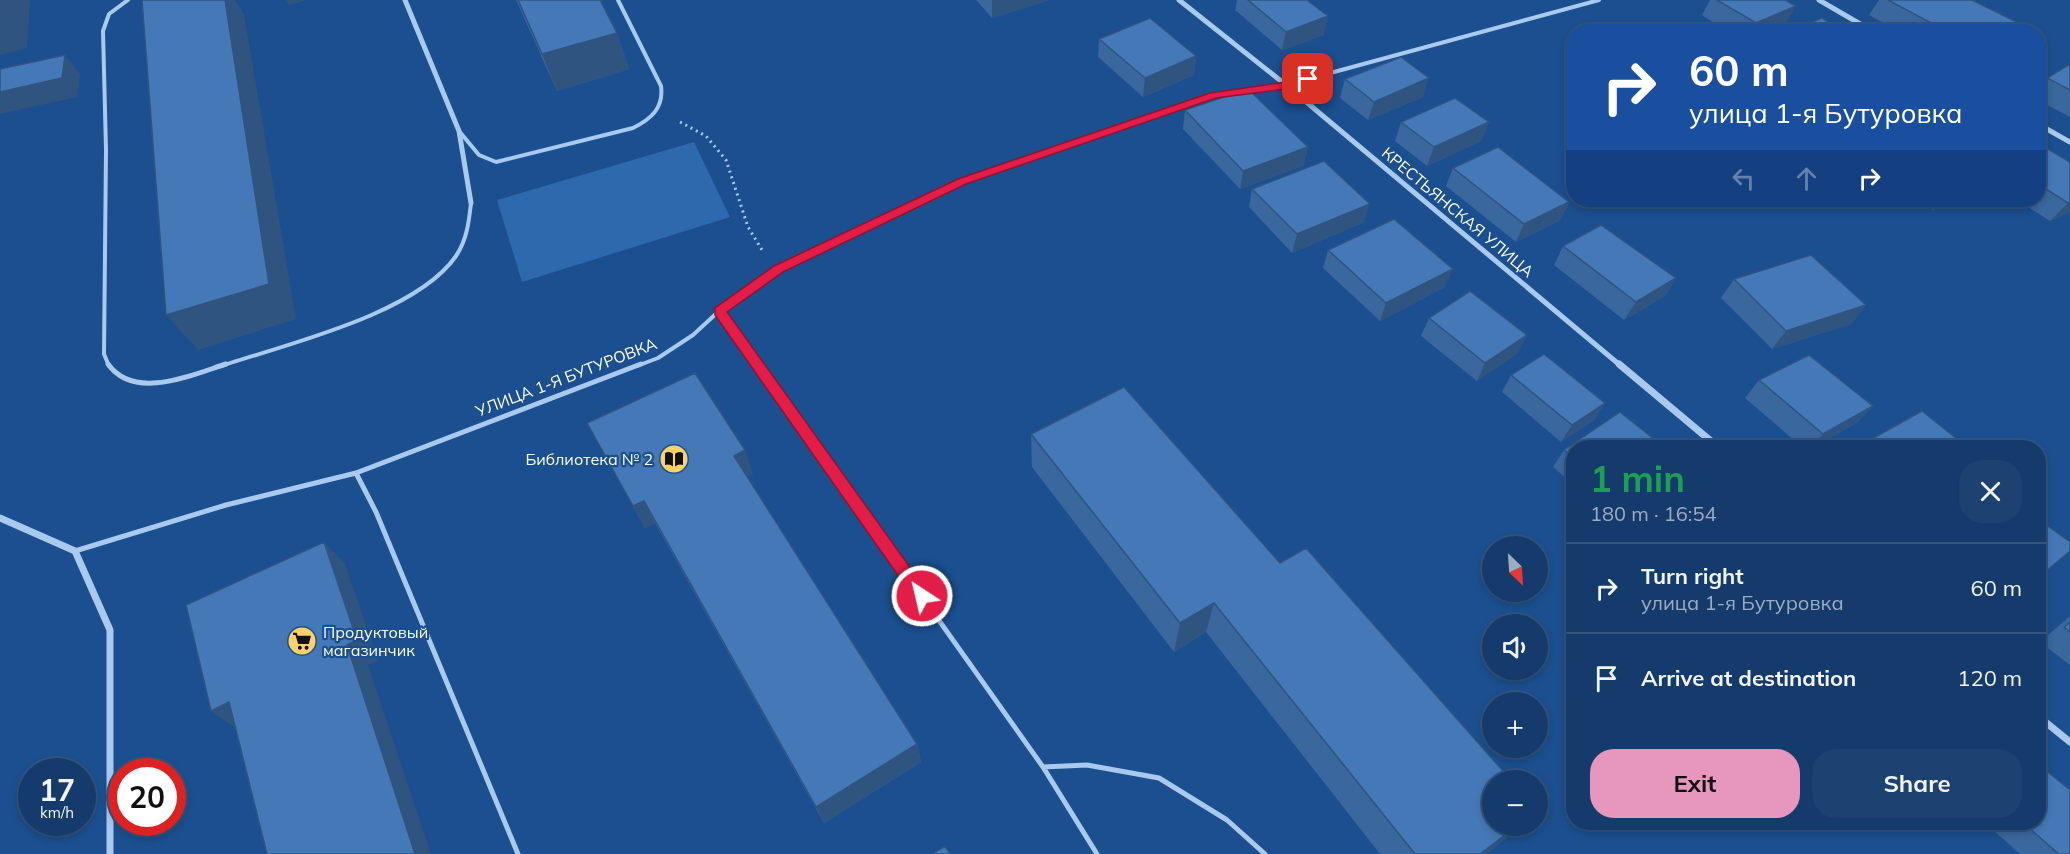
<!DOCTYPE html>
<meta charset="utf-8">
<style>
:root{--surface:#143b6b;--page:#1d4271;--text:#f1f3f6;--muted:#9dadc1;--line:#33557e;--accent:#e797bd}
body{margin:0;font-family:Mulish,sans-serif;background:var(--page);color:var(--text);height:100vh;display:flex;flex-direction:column;font-size:22px;white-space:nowrap}
*{box-sizing:border-box;margin:0}
p{font-size:20px;color:var(--muted)}
.icon{flex:none;width:33px;height:33px;fill:none;stroke:currentColor;stroke-width:2;stroke-linecap:round;stroke-linejoin:round}
.map{position:relative;flex:1;overflow:hidden}
.panel{position:absolute;left:1566px;top:440px;width:480px;height:390px;display:flex;flex-direction:column;background:var(--surface);border-radius:24px;box-shadow:0 3px 9px #0003,0 0 0 2px var(--line)}
.panel>*{flex:none}
.guide{position:absolute;left:1566px;top:24px;width:480px;height:183px;border-radius:24px;box-shadow:0 3px 9px #0003,0 0 0 2px var(--line);background:#1a4fa0;color:#fff;overflow:hidden}
.needle{width:39px;rotate:155deg}
.fabs{position:absolute;left:1482px;top:536px;display:grid;gap:12px}
.fabs a{display:grid;place-items:center;width:66px;height:66px;border-radius:50%;background:var(--surface);box-shadow:0 3px 9px #0003,0 0 0 2px var(--line);font-size:30px}
.speed{position:absolute;left:18px;top:758px;display:flex;gap:12px;font-size:30px;font-weight:700;text-align:center}
.speed>*{display:grid;place-content:center;width:78px;height:78px;border-radius:50%;background:var(--surface);box-shadow:0 3px 9px #0003,0 0 0 2px var(--line);line-height:1}
.speed small{font-size:15px;font-weight:400}
.speed .limit{border:9px solid #d22;background:#fff;color:#111}
.pin{position:absolute;display:grid;place-items:center;width:51px;height:51px;color:#fff;margin:-26px;border-radius:12px;box-shadow:0 3px 9px #0006}
.me{position:absolute;width:66px;margin:-33px;rotate:325deg;stroke-linejoin:round;filter:drop-shadow(0 0 4px #0008)}
.turn{display:flex;align-items:center;gap:21px;height:126px;padding:0 24px;font-size:27px}
.turn .icon{width:78px;height:78px;stroke-width:2.5}
.turn b{display:block;font-size:42px;line-height:51px}
.lanes{display:flex;align-items:center;height:57px;padding:0 24px;background:#0003;justify-content:center;gap:30px;direction:ltr}
.lanes .off{opacity:.35}
.round{display:grid;place-items:center;flex:none;width:63px;height:63px;border-radius:24px;background:var(--page)}
.headline{display:flex;align-items:center;justify-content:space-between;height:102px;padding:0 24px}
h1{font-size:36px;font-weight:700;line-height:45px;color:#1e9e55}
.button{display:flex;gap:12px;margin-top:auto;padding:12px 24px}
.button a{flex:1;height:69px;border-radius:24px;background:var(--accent);color:#111;font-size:24px;font-weight:700;line-height:69px;text-align:center}
.button a+a{background:var(--page);color:var(--text)}
ul{padding:0;list-style:none}
li{display:flex;align-items:center;gap:18px;height:90px;padding:0 24px;border-top:2px solid var(--line)}
li div{flex:1}
li b{display:block;font-size:22px}
li em{font-style:normal}
.map>svg:first-child{display:block}
</style>
<div class="map">
<svg width="2070" height="854" viewBox="0 0 2070 854">
<rect width="100%" height="100%" fill="#1b4f8f"/>
<path fill="#2e69ad" d="M694 142 730 217 522 282 497 200Z"/>
<g fill="none" stroke-linecap="round" stroke-linejoin="round">
<path stroke="#a9c9ee" stroke-width="3" stroke-dasharray="2 4" stroke-linecap="butt" d="M680 122 706 136 726 160 748 227 762 250"/>
<path stroke="#a9c9ee" stroke-width="4" d="M459 131 479 155 496 162 633 128C651 119 664 108 661 86L618 0
M719 311 758 366
M109 366 104 354 106 150 103 31 109 14 128 0
M221 366C287 344 416 314 456 256 467 240 469 221 471 203
M637 366 658 358 693 335 719 311 779 269 962 182 1214 95 1286 85 1599 0"/>
<path stroke="#a9c9ee" stroke-width="5" d="M108 364C134 401 192 375 226 364
M757 364 1043 767 1097 854
M356 473 376 512 518 854
M75 551 226 505 356 473 641 364
M1043 767 1087 765 1159 778 1227 820 1265 854"/>
<path stroke="#a9c9ee" stroke-width="5" d="M405 0 459 131 471 203
M1179 0 1286 85 1621 366
M1819 0 1874 32
M2038 124 2070 142"/>
<path stroke="#a9c9ee" stroke-width="7" d="M1619 364 1718 447
M0 518 75 551 110 630V854
M2038 716 2070 742"/>
</g>
<path fill="#3a679d" d="M516 0H600L617 33 629 69 557 91Z
M976 0H1049L992 18Z
M1237 0H1307L1324 35 1282 50 1235 10Z
M1710 0H1785V25L1769 32H1728L1702 15Z
M1879 0H1972L2037 32H1900L1869 15Z
M1099 39 1196 56 1194 75 1143 97 1098 57Z
M2070 64V117L2038 100V88L2047 78Z
M1345 79 1423 97 1368 120 1340 98Z
M1185 110 1308 147 1303 166 1240 189 1183 129Z
M1401 122H1489L1481 141 1427 166 1395 141Z
M2038 143 2070 162V212L2050 221 2017 200H2038Z
M1453 168 1569 202 1560 220 1516 242 1446 186Z
M1252 189 1364 222 1292 253 1249 207Z
M1918 200H1958L1933 210Z
M1563 246 1676 278 1665 296 1624 320 1554 265Z
M1328 250 1445 287 1380 321 1323 268Z
M1734 279 1866 305 1851 324 1772 349 1721 298Z
M1429 318 1518 353 1477 381 1421 336Z
M1511 375 1605 403 1594 420 1561 442 1502 392Z
M1759 380 1873 406 1856 423 1815 447H1802L1745 398Z
M587 423 753 474 747 476 917 744 921 762 824 823 655 523 645 528Z
M1031 434 1280 563 1513 833 1486 854H1380L1206 632 1174 652 1032 467Z
M1574 447V485L1553 467 1564 450Z
M2070 616V665L2040 642Z
M1984 822H2038L2070 854H2020Z"/>
<path fill="#305480" d="M0 0H30L27 48 0 55Z
M225 0H235L244 14 296 319 198 350 166 315Z
M286 0H308L289 5Z
M992 0H1049L992 18Z
M1796 6 1785 25 1769 32H1751L1756 23Z
M1328 16 1324 35 1282 50 1286 32Z
M617 33 629 69 557 91 542 54Z
M65 55 80 74 77 97 0 114V92Z
M1196 56 1194 75 1143 97 1145 78Z
M1429 78 1423 97 1368 120 1374 102Z
M1489 122 1481 141 1427 166 1434 147Z
M1308 147 1303 166 1240 189 1243 171Z
M1942 200H1958L1933 210Z
M1569 202 1560 220 1516 242 1524 224Z
M2070 202V212L2050 221 2068 203Z
M1370 204 1364 222 1292 253 1297 234Z
M1453 269 1445 287 1380 321 1386 303Z
M1676 278 1665 296 1624 320 1636 302Z
M1866 305 1851 324 1772 349 1786 331Z
M1527 335 1518 353 1477 381 1485 363Z
M1605 403 1594 420 1561 442 1572 425Z
M1873 406 1856 423 1815 447H1811L1823 434Z
M745 450 753 474 742 479 734 456Z
M644 501 655 523 645 528 633 506Z
M324 542 345 564 378 660 368 665 431 854H415L347 645Z
M1214 603 1206 632 1174 652 1180 623Z
M229 702 238 730 211 711Z
M917 744 921 762 824 823 816 807Z
M1518 825H1522L1513 833 1486 854H1480Z"/>
<path fill="#4478b7" stroke="#305480" stroke-width="1.5" d="M142 0H225L269 284 166 315Z
M518 0H600L617 33 542 54Z
M1248 0H1307L1328 16 1286 32Z
M1717 0H1785L1796 6 1756 23Z
M1888 0H1972L2037 32H1948Z
M1150 18 1196 56 1145 78 1099 39Z
M1822 18 1845 32H1787Z
M65 55 62 78 0 92V69Z
M1401 57 1429 78 1374 102 1345 79Z
M2070 64V90L2047 78Z
M1248 89 1308 147 1243 171 1185 110Z
M1455 98 1489 122 1434 147 1401 122Z
M2038 143 2070 162V202L2068 203 2038 184Z
M1498 147 1569 202 1524 224 1453 168Z
M1324 161 1370 204 1297 234 1252 189Z
M1394 219 1453 269 1386 303 1328 250Z
M1601 225 1676 278 1636 302 1563 246Z
M1811 255 1866 305 1786 331 1734 279Z
M1470 291 1527 335 1485 363 1429 318Z
M1544 354 1605 403 1572 425 1511 375Z
M1809 355 1873 406 1823 434 1759 380Z
M695 373 745 450 734 456 917 744 816 807 644 501 633 506 587 423Z
M1124 387 1280 563 1306 548 1511 780H1492V825H1518L1480 854H1415L1214 603 1180 623 1031 434Z
M1922 411 1967 447H1864L1861 445Z
M1620 412 1664 447H1574V458L1564 450Z
M2038 519 2070 542V551L2038 578Z
M324 542 357 640 347 645 415 854H267L229 702 211 711 186 605Z
M2070 622V632L2064 627Z
M2038 764 2070 790V854H2059L2022 822H2038Z
M945 846 950 854H932Z"/>
<path fill="#e11d48" stroke="#92132f" stroke-width="1.5" d="M1308 76 1312 77V82L1286 89 1216 98 966 184 783 272 727 312 927 591 929 596 927 601H916L715 315V308L774 266 958 179 1210 93 1286 82Z"/>
<defs>
<g id="library-disc" transform="scale(1.5)"><circle r="9.5" fill="#ffd166" stroke="#1b4f8f"/><path d="M-6-4Q-3-5.5-.7-3.5V5Q-3 3-6 4ZM6-4Q3-5.5 .7-3.5V5Q3 3 6 4Z" fill="#111"/></g>
<g id="supermarket-disc" transform="scale(1.5)"><circle r="9.5" fill="#ffd166" stroke="#1b4f8f"/><path d="M-6-5.5h2.5l.6 2H6L4.5 2H-2.5L-4.4-4H-6ZM-1.5 3.2a1.3 1.3 0 1 0 .1 0ZM3 3.2a1.3 1.3 0 1 0 .1 0Z" fill="#111"/></g>
</defs>
<g fill-rule="evenodd">
<use href="#library-disc" x="674" y="459"/>
<use href="#supermarket-disc" x="302" y="641"/>
</g>
<g text-anchor="middle" stroke-width="4.5" stroke-linejoin="round" paint-order="stroke">
<g font-size="16" fill="#fff" stroke="#1b4f8f">
<text transform="translate(1458 212) rotate(40)" y="6">КРЕСТЬЯНСКАЯ УЛИЦА</text>
<text transform="translate(566 377) rotate(-21)" y="6">УЛИЦА 1-Я БУТУРОВКА</text>
</g>
<g font-size="16" fill="#fff" stroke="#1b4f8f" text-anchor="end">
<text x="653" y="465">Библиотека № 2</text>
<text x="323" y="638" text-anchor="start">Продуктовый<tspan x="323" dy="18">магазинчик</tspan></text>
</g>
</g>
</svg>
<div class="fabs">
<a><svg class="needle" viewBox="-14 -14 28 28"><path d="M0-13l5 13h-10z" fill="#e53935"/><path d="M0 13l5-13h-10z" fill="#9dadc1"/></svg></a>
<a><svg class="icon" aria-label="sound" viewBox="0 0 24 24"><path d="M4 9h4l5-4v14l-5-4H4zM17 9q2 3 0 6"/></svg></a>
<a>+</a>
<a>−</a>
</div>
<div class="speed"><div>17<small>km/h</small></div><div class="limit">20</div></div>
<div class="pin" style="left:1308px;top:79px;background:#d93025"><svg class="icon" aria-label="arrive" viewBox="0 0 24 24"><path d="M6 21V4h12l-3 4 3 4H6"/></svg></div>
<svg class="me" style="left:922px;top:596px" viewBox="-20 -20 40 40"><circle r="17" fill="#e11d48" stroke="#fff" stroke-width="3"/><path d="M0-11L8 9 0 5-8 9z" fill="#fff"/></svg>
<div class="guide">
<div class="turn"><svg class="icon" aria-label="right" viewBox="0 0 24 24"><path d="M7 20v-9h11M14 6l5 5-5 5"/></svg><div><b>60 m</b>улица 1-я Бутуровка</div></div>
<div class="lanes"><svg class="icon off" aria-label="left" viewBox="0 0 24 24"><path d="M17 20v-9H6M10 6l-5 5 5 5"/></svg><svg class="icon off" aria-label="ahead" viewBox="0 0 24 24"><path d="M12 20V5M6 11l6-6 6 6"/></svg><svg class="icon" aria-label="right" viewBox="0 0 24 24"><path d="M7 20v-9h11M14 6l5 5-5 5"/></svg></div>
</div>
<section class="panel">
<div class="headline"><div><h1>1 min</h1><p>180 m · 16:54</p></div><a class="round"><svg class="icon" aria-label="close" viewBox="0 0 24 24"><path d="M6 6l12 12M18 6L6 18"/></svg></a></div>
<ul>
<li><svg class="icon" aria-label="right" viewBox="0 0 24 24"><path d="M7 20v-9h11M14 6l5 5-5 5"/></svg><div><b>Turn right</b><p>улица 1-я Бутуровка</p></div><em>60 m</em></li>
<li><svg class="icon" aria-label="arrive" viewBox="0 0 24 24"><path d="M6 21V4h12l-3 4 3 4H6"/></svg><div><b>Arrive at destination</b></div><em>120 m</em></li>
</ul>
<div class="button"><a>Exit</a><a>Share</a></div>
</section>
</div>
